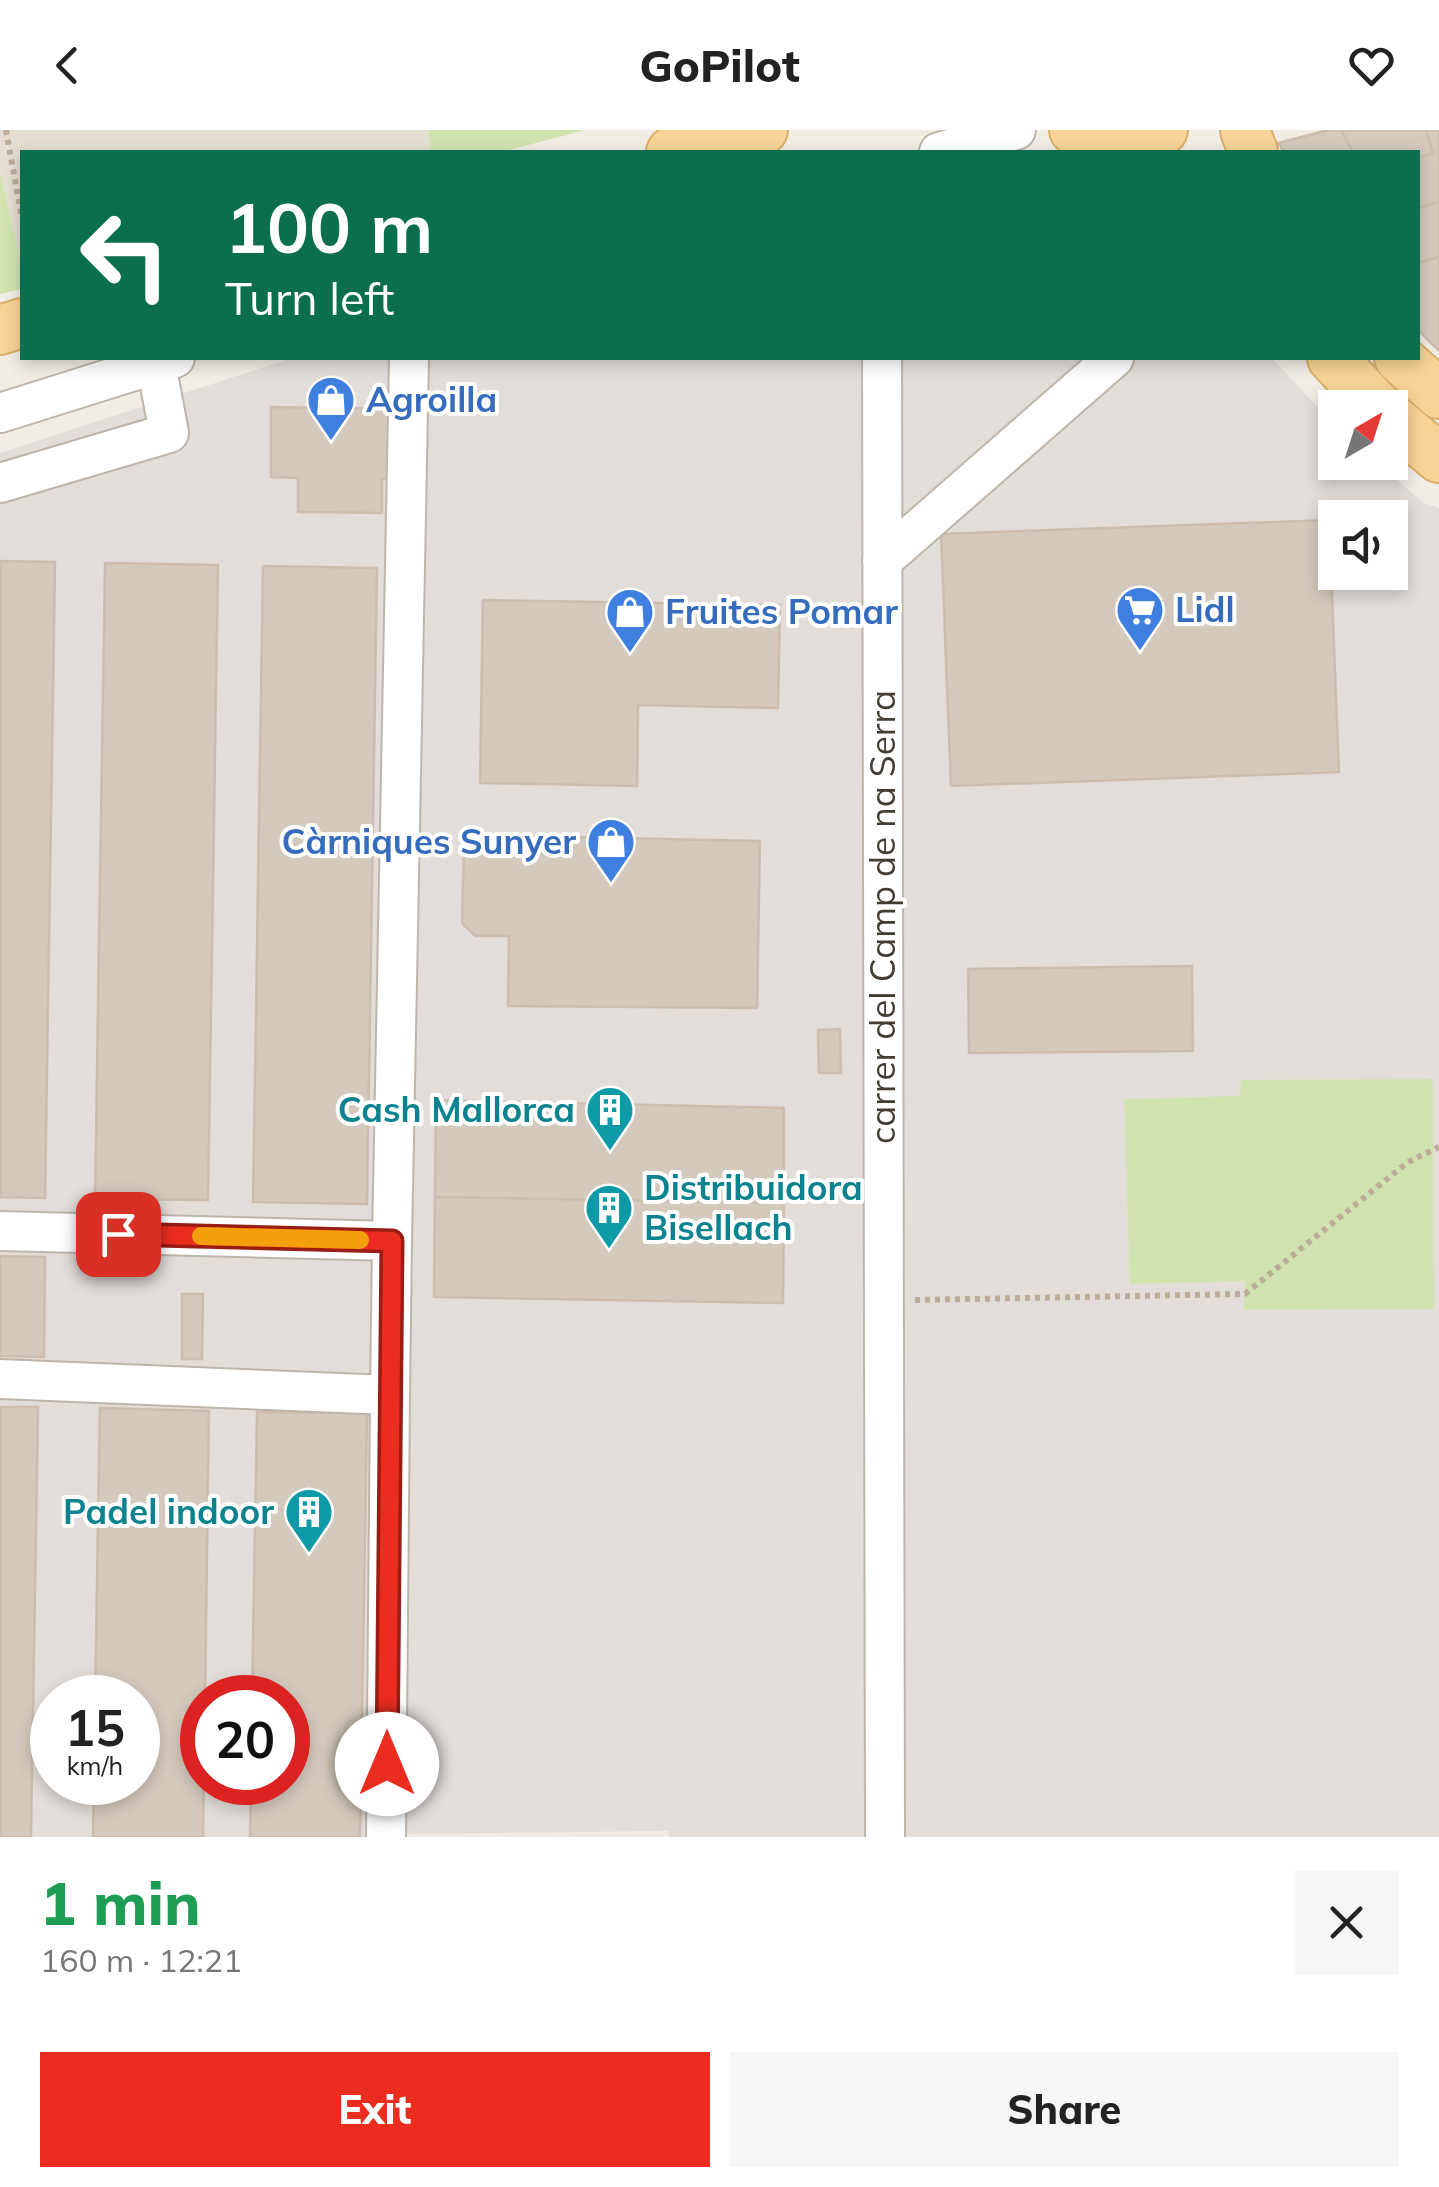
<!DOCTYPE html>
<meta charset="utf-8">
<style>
:root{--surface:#fff;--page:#f6f6f6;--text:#222;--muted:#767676;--accent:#eb2d20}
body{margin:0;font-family:Mulish,sans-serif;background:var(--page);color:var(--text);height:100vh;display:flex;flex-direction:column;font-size:38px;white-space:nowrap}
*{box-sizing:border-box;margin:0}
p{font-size:32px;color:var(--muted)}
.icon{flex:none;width:55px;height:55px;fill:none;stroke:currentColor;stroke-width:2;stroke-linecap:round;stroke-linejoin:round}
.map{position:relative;height:1707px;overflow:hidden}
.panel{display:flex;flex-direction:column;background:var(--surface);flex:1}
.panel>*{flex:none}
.hud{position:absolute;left:20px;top:20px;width:1400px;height:210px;border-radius:0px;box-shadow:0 5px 15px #0003;background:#0b6e4f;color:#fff;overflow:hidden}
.needle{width:65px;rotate:39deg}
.controls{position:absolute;left:1318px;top:260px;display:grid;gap:20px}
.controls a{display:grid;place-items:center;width:90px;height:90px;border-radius:0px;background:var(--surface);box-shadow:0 5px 15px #0003;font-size:50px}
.speed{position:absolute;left:30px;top:1545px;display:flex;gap:20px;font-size:50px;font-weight:700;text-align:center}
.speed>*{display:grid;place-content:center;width:130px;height:130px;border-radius:50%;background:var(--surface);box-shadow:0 5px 15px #0003;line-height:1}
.speed small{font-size:25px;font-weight:400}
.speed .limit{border:15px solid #d22;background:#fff;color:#111}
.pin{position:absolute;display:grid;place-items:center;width:85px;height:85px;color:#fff;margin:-42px;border-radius:20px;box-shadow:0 5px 15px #0006}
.me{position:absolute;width:110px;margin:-55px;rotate:0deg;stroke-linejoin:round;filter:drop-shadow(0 0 8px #0008)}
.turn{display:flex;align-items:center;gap:35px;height:210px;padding:0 40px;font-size:45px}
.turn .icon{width:130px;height:130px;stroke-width:2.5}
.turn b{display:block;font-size:70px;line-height:85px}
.round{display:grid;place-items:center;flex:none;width:105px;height:105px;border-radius:0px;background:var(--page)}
.headline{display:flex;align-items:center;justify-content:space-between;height:170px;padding:0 40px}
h1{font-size:60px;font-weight:800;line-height:75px;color:#1e9e55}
.cta{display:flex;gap:20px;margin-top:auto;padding:20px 40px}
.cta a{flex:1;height:115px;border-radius:0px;background:var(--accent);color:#fff;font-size:40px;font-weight:800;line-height:115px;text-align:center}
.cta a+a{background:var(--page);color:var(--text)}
header{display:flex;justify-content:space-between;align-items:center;height:130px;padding:0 40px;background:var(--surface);font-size:45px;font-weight:800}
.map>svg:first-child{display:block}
</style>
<header><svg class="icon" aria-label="back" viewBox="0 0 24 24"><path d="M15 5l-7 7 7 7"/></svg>GoPilot<svg class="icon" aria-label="heart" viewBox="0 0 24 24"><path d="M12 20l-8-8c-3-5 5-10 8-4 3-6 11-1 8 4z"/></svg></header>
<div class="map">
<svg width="1439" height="1707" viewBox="0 0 1439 1707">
<rect width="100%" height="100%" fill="#f1ece4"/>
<path fill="#e4ddd2" d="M0 0H428L431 22H22V138L0 42Z"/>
<path fill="#e3ddd9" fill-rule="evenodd" d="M292 228H1272L1335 296V332L1377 333 1424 373 1439 378V1707H669L668 1701 406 1704 405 1707H0V323ZM1335 388H1390V442H1335ZM52 1568H138V1652H52ZM202 1568H288V1652H202Z"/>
<path fill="#d0e3af" d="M428 0H585L501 22H431Z
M0 42 22 138V159L0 164Z
M1433 949 1434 1179 1244 1180 1245 1151 1130 1154 1124 969 1239 966 1242 950Z"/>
<path fill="#d4c9bd" stroke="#ccbdae" stroke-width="2.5" d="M1328 0H1341L1353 22H1284L1278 13Z
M1341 0H1426L1433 23 1418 28V22H1353Z
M1426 0H1439V72L1418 78V28L1433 23Z
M1439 72V127L1418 133V78Z
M1439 127V221L1418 200V133Z
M271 277 391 279V349H382V383L298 382V348L271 347Z
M1329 390 1339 642 951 656 941 404Z
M0 431 55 432 45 1068 0 1067Z
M105 433 218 435 208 1070 95 1069Z
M263 436 377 438 367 1074 253 1072Z
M483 470 780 475 778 578 638 575 637 656 480 653Z
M477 705 760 711 757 878 508 876 509 806H475L462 793 464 716Z
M1192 836 1193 921 969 923 968 839Z
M840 899 841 943H819L818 900Z
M436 970 784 978V1073L435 1067Z
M435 1067 784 1073 783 1173 434 1167Z
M0 1126 45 1127 44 1227 0 1226Z
M182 1164H203L202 1229H182Z
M0 1277H38L31 1707H0Z
M100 1278 209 1281 203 1707H93L94 1652H138V1568H95Z
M257 1282 367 1283 360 1707H250L251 1652H288V1568H252Z"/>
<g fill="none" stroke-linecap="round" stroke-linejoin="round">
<g stroke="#beb5aa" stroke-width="42">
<path id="minor" d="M939 22 1016 0
M882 228 885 1707
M0 283 175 228
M0 353 169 303 156 234
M882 431 1114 228
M0 1101 392 1111 409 228
M0 1249 390 1265 392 1111
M386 1707 390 1265"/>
</g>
<g stroke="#dbae68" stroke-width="52">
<path id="major" d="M1074 0C1105 10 1132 11 1163 0
M1245 0 1253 22
M671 22 763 0
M0 200 22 193
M1332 228 1379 278
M1399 228 1439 264
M1390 287 1439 328"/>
</g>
<path stroke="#bcad99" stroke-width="6" stroke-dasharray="5 5" stroke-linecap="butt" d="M6 0 22 89
M915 1170 1245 1164 1408 1032 1439 1017"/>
<use href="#minor" stroke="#fff" stroke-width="38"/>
<use href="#major" stroke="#f7d396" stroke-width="48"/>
</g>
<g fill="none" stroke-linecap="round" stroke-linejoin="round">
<g stroke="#991d15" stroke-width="25">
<path id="route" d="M118 1104 392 1111 387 1634"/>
</g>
<use href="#route" stroke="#eb2d20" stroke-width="18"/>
<path stroke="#f59e0b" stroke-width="18" d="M201 1106 360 1110"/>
</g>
<defs>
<g id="shop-pin" transform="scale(2.5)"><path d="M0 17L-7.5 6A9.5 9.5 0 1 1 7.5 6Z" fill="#3f7fe0" stroke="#fff"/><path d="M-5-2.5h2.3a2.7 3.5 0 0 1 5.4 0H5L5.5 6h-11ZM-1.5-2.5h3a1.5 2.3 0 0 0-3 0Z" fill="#fff"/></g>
<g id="supermarket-pin" transform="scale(2.5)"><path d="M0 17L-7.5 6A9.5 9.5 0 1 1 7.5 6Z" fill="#3f7fe0" stroke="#fff"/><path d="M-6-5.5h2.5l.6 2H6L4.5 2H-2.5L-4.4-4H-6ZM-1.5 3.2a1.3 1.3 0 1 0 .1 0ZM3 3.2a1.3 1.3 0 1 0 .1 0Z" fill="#fff"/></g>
<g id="building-pin" transform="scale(2.5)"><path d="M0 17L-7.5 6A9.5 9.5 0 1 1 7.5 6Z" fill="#0f9aa8" stroke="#fff"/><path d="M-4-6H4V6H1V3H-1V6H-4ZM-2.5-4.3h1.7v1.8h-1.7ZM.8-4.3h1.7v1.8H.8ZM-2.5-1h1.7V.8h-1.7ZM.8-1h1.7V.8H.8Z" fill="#fff"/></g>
</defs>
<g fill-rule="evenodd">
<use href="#shop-pin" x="331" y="270"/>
<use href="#supermarket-pin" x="1140" y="480"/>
<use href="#shop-pin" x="630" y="482"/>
<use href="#shop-pin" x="611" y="712"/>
<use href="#building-pin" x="610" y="980"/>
<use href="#building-pin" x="609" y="1078"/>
<use href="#building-pin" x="309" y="1382"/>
</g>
<g text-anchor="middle" stroke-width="8" stroke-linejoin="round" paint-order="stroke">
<g font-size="35" font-weight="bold" fill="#366cbe" stroke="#fff" text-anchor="start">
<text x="366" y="282">Agroilla</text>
<text x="1175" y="492">Lidl</text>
<text x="665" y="494">Fruites Pomar</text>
<text x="576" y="724" text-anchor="end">Càrniques Sunyer</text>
</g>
<g font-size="35" fill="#423c34" stroke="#fff">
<text transform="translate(883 787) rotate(-90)" y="12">carrer del Camp de na Serra</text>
</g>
<g font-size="35" font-weight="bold" fill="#0d838f" stroke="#fff" text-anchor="end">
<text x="575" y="992">Cash Mallorca</text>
<text x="644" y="1070" text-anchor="start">Distribuidora<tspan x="644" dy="40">Bisellach</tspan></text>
<text x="274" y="1394">Padel indoor</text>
</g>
</g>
</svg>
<div class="controls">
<a><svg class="needle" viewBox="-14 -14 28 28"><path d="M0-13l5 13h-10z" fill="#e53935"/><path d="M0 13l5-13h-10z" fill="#767676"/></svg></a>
<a><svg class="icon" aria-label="sound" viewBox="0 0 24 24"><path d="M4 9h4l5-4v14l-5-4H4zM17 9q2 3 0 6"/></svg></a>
</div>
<div class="speed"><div>15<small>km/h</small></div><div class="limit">20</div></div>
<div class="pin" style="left:118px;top:1104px;background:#d93025"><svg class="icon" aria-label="arrive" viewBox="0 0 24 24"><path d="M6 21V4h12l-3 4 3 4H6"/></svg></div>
<svg class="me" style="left:387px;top:1634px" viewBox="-20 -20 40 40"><circle r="19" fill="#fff"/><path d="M0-13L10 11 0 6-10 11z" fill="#eb2d20"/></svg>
<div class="hud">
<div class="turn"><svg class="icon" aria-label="left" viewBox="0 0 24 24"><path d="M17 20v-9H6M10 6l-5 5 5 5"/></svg><div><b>100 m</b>Turn left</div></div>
</div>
</div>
<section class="panel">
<div class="headline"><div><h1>1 min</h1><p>160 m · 12:21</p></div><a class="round"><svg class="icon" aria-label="close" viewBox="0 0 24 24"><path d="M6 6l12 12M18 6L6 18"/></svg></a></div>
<div class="cta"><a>Exit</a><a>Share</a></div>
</section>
